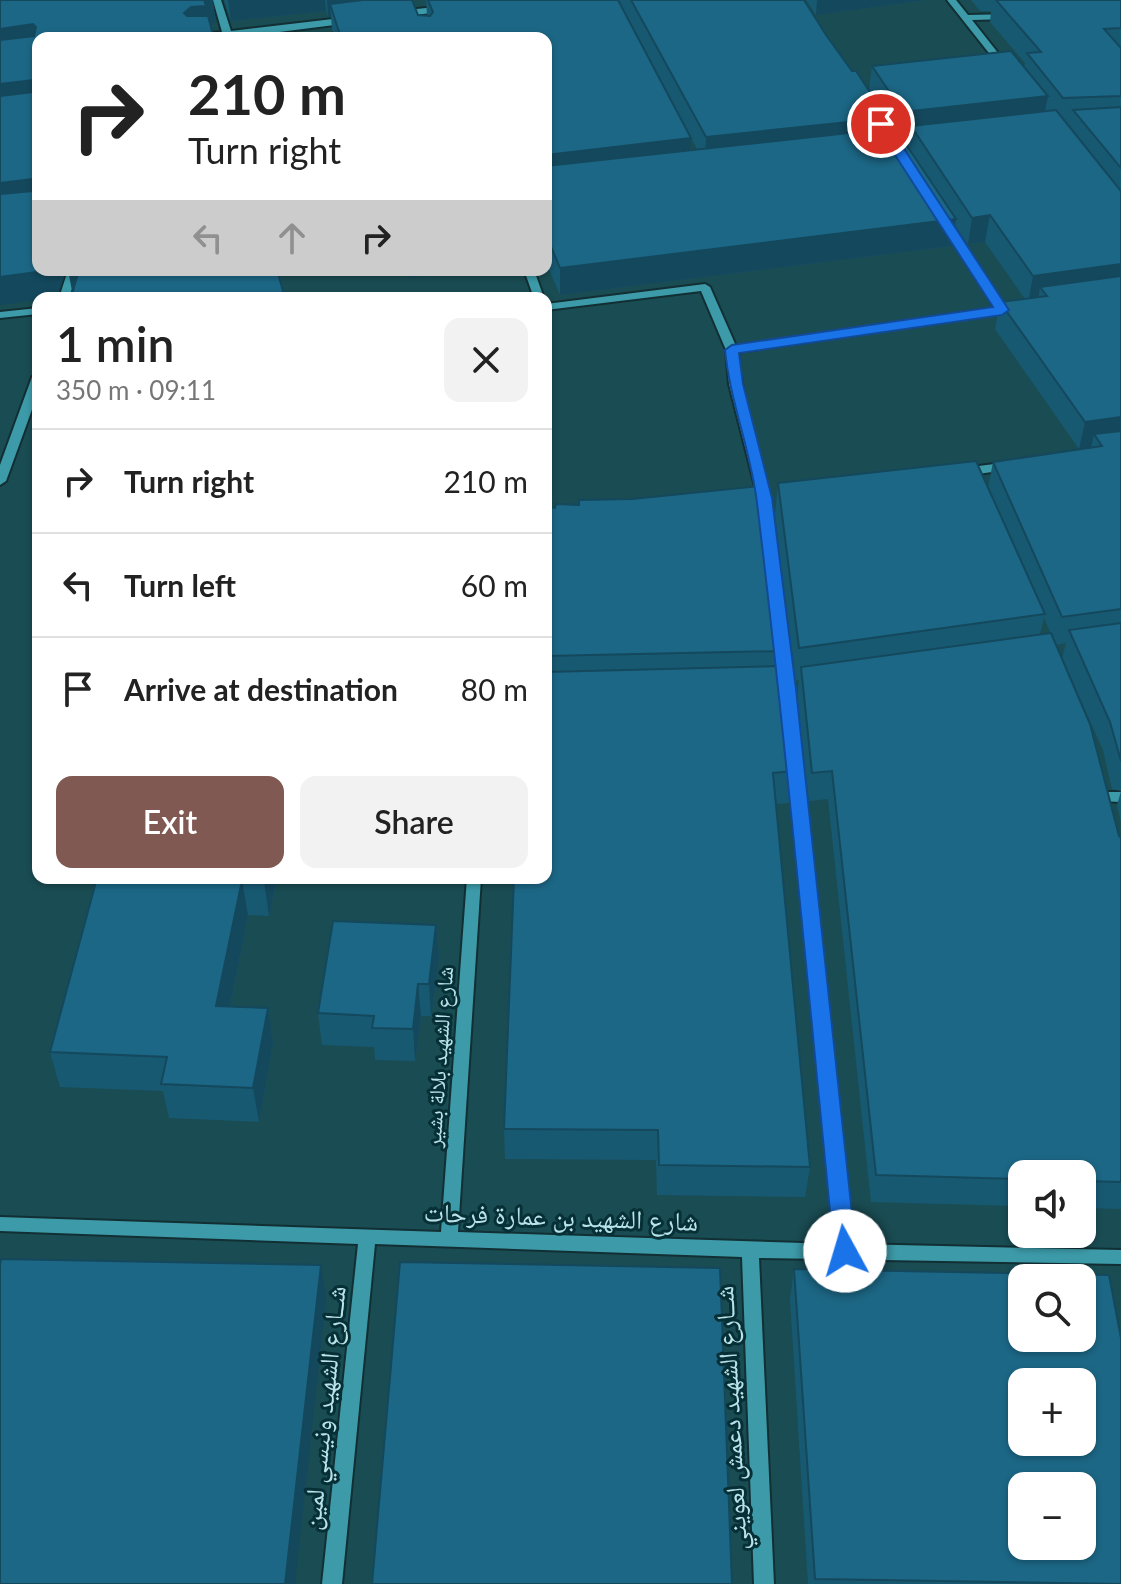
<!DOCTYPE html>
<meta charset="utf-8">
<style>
:root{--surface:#fff;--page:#f2f2f2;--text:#222;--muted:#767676;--line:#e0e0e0;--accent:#815953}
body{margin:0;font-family:Lato,"Noto Naskh Arabic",sans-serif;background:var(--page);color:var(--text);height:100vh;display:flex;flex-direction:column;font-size:30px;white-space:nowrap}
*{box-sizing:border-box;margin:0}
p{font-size:26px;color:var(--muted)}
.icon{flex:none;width:44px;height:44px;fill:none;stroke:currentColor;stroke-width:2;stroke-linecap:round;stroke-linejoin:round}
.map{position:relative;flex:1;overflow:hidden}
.sheet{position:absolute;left:32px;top:292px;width:520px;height:592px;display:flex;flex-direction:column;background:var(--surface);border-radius:16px;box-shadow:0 2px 6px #0004}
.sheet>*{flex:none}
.guide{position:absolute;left:32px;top:32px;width:520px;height:244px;border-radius:16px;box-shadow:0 2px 6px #0004;background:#fff;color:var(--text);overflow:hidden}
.buttons{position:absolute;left:1008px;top:1160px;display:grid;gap:16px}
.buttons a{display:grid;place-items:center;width:88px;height:88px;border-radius:16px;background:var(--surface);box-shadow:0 2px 6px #0004;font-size:40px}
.pin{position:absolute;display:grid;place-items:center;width:68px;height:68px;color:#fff;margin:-34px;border:4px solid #fff;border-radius:50%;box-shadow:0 2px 8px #0007}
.me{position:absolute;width:88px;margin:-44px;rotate:354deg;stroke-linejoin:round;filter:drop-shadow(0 0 6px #0008)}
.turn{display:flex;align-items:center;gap:28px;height:168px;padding:0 24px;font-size:36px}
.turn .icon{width:104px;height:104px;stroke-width:2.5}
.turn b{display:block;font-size:56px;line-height:68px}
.lanes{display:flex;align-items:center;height:76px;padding:0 24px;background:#0003;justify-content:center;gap:40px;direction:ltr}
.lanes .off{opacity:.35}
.round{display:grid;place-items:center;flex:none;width:84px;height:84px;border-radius:16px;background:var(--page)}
.headline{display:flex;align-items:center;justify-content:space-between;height:136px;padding:0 24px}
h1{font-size:48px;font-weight:600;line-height:60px}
.cta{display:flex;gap:16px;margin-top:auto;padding:16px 24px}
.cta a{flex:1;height:92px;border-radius:16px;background:var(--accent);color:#fff;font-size:32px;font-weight:600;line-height:92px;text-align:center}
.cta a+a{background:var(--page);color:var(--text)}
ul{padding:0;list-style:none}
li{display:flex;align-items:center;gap:24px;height:104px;padding:0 24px;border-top:2px solid var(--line)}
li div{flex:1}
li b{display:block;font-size:30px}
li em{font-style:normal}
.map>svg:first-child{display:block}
</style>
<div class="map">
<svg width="1121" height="1584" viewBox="0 0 1121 1584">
<rect width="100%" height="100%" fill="#1a4c53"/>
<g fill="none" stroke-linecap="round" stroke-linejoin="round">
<g stroke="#122f34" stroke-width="4">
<path id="minor" d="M213 0H221L231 31 350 17 354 20 350 23 233 38H190L195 35 222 32Z
M947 0H956L968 15 1012 14 1013 16 1009 19 972 20 1006 63V67H1000Z
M445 6 449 9 448 11 398 17 394 14 398 11Z
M944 217 949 220 1005 307 1017 305 1022 308 1021 310 738 352C743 413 767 470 774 530 803 768 827 1006 853 1244L1121 1250V1264L759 1258 774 1584H754L742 1257 375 1244 342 1584H322L358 1244 0 1231V1217L441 1232 467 878H481L458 1232 836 1244 780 689 758 498 729 384 726 350 701 291 546 310V304L705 284 710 287 736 346 995 308 939 220Z
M68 270H78L69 298H59Z
M524 270H534L544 298H534Z
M38 308V314L0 318V312Z
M38 374V393L6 481 0 485V465L32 377Z
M1010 462 1014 463V469L963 476 957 472 963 468Z
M1104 792H1121V802L1099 801 1097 797 1099 793Z"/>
</g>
<use href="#minor" fill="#3d9ba9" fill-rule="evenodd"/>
</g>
<path fill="#185972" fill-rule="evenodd" d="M224 0H412L418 15 427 16 426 0H804L826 35 852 71 869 90 872 66 1024 67 1025 63 990 22 991 11H980L971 0H1121V822L1117 805 1121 791 1112 789 1103 750 1062 658 1066 643 1056 645 1044 618 1040 634 1121 838V1209L1082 1208V1174H1022V1206L871 1202 828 799 809 801 797 696 799 680 796 681 775 515 778 483 988 488 993 462 1079 449 995 329 1000 302 1025 299 985 242 968 244 955 225 952 246 560 295 546 262V38H335L332 29 331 17H328L326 11 231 21ZM660 80 697 149 690 150Z
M806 0H925L816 15Z
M546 507 780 651 778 666 793 771 789 803 776 804 810 1167 805 1197 657 1195 656 1160 505 1159 504 1129 546 878Z
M97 878H277L269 916 248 915 230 1007 268 1008 273 1043 259 1122 169 1118 163 1091 60 1087 50 1052Z
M436 925 439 957 431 1016H421L415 1061 375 1060 374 1047 322 1045 318 1013Z
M794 1269 1121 1584H808L790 1299Z"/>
<path fill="#14485d" d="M204 0H213L216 23 208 24 195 32 184 13Z
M228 0H325L326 11 231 21Z
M327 0H394L330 4 331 17H328Z
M817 0H925L816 15Z
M33 24 38 49 0 55V29Z
M33 80 38 106 0 111V84Z
M1048 96 1042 126H911L909 141 899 142 903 112Z
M887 118 884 144 705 163 706 137Z
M691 138 689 165 546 181V155Z
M32 179 38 205 0 210V183Z
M990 215 985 242 968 244 972 218Z
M956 219 952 246 560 295V268Z
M1121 264V290L1040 287 1038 302 1028 303 1033 276Z
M51 270H67L56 298H38V300L0 305V277Z
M68 270H80L73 296Z
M408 270H475L408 278Z
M1121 417V444L1094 434 1091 448 1079 449 1085 422Z
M264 878H277L269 916 264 881Z
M242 880 248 915 223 1041 216 1006Z
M436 925 439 957 431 1016 429 984Z
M418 984 421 1016 415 1061 413 1029Z
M268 1008 273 1043 259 1122 253 1088Z
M321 1265 326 1298 295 1584H285Z"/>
<path fill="#1c6785" stroke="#14485d" stroke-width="2" fill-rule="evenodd" d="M0 0H204L206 6 191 7 184 13 187 16H208L214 38H38V270H51L0 277V194L33 191 36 188 32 179 0 183V96L33 92 36 89 33 80 0 84V40L34 36 36 27 33 24 0 29Z
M363 0H412L418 15 430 16 433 12 428 0H618L691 138 546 155V38H341L330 4Z
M631 0H804L826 35 852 71H856L887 118 706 137Z
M996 0H1121V28L1104 29 1121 48V96L1063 98 1027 53 1041 52Z
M1011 51 1048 96 903 112 872 66Z
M1121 107V168L1073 110Z
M1056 110 1121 191V264L1033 276 990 215 972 218 911 126Z
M895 128 956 219 560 268 546 235V166Z
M79 270H277L285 298H71Z
M1121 276V417L1085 422 1000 302 1047 296 1040 287Z
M1121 431V609L1062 617 993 462 1102 446 1094 434Z
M976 461 1045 614 799 648 778 483Z
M760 486 780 651 546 656V507L555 508 556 504 579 505V500L632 499Z
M1121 623V761L1110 722 1069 630Z
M1051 633 1090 724 1119 836 1121 838V1182L1082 1181V1174H1022V1179L876 1175 832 771 812 773 801 667Z
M782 666 793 771 773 773 810 1167 659 1165 658 1130 504 1129 514 878H546V672Z
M97 878H264V881L242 880 216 1006 268 1008 253 1088 161 1084 167 1057 50 1052Z
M333 921 436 925 429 984H418L413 1029 372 1028 374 1016 318 1013Z
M1 1259 321 1265 285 1584H0V1265Z
M400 1262 720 1268 732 1584H372Z
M794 1269 1109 1275 1121 1338V1584L815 1579ZM1022 1278H1082V1338H1022ZM1022 1382H1082V1442H1022ZM1022 1486H1082V1546H1022Z"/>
<path fill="#1a73e8" stroke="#114b97" stroke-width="2" d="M877 121H886L1009 310 1002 315 739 353 743 384 772 498 796 689 856 1251 853 1257 845 1260 837 1257 834 1251C809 1001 787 752 757 503 751 451 730 402 725 350L732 345 993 307 875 124Z"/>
<g text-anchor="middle" stroke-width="6" stroke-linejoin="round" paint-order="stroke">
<g font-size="22" fill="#b9e3eb" stroke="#063036">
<text transform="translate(439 1057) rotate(-86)" y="8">شارع الشهيد بلالة بشير</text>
</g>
<g font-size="26" fill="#b9e3eb" stroke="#063036">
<text transform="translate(561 1217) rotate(2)" y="9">شارع الشهيد بن عمارة فرحات</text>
<text transform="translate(324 1408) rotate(-84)" y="9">شــارع الشهيد ونيسي لمين</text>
<text transform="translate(731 1418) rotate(-93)" y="9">شــارع الشهيد دعمش لعويني</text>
</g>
</g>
</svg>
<div class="buttons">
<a><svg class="icon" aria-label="sound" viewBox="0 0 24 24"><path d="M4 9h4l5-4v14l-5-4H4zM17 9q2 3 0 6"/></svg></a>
<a><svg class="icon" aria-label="search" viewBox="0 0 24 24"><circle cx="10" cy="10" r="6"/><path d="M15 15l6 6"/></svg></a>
<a>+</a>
<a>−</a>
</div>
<div class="pin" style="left:881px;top:124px;background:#d93025"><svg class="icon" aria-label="arrive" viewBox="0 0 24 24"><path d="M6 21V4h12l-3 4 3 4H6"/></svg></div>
<svg class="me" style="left:845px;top:1251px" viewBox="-20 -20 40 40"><circle r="19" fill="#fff"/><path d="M0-13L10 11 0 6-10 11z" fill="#1a73e8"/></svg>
<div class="guide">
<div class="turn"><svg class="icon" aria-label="right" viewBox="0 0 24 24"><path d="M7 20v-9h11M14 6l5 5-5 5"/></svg><div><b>210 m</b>Turn right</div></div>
<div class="lanes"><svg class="icon off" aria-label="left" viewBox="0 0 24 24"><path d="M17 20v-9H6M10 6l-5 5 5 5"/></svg><svg class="icon off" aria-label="ahead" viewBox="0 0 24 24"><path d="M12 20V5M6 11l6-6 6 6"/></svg><svg class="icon" aria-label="right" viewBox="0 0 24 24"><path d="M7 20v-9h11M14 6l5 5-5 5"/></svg></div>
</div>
<section class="sheet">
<div class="headline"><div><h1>1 min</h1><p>350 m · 09:11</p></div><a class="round"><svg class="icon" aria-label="close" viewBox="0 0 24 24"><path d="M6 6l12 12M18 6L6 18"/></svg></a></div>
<ul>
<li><svg class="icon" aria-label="right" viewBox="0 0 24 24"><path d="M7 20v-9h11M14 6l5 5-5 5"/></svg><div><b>Turn right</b></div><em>210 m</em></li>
<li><svg class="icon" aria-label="left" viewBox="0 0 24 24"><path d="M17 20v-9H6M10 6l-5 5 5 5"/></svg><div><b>Turn left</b></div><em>60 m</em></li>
<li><svg class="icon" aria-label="arrive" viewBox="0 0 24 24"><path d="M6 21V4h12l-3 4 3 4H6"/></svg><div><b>Arrive at destination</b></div><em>80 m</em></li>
</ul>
<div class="cta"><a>Exit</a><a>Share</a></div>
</section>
</div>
